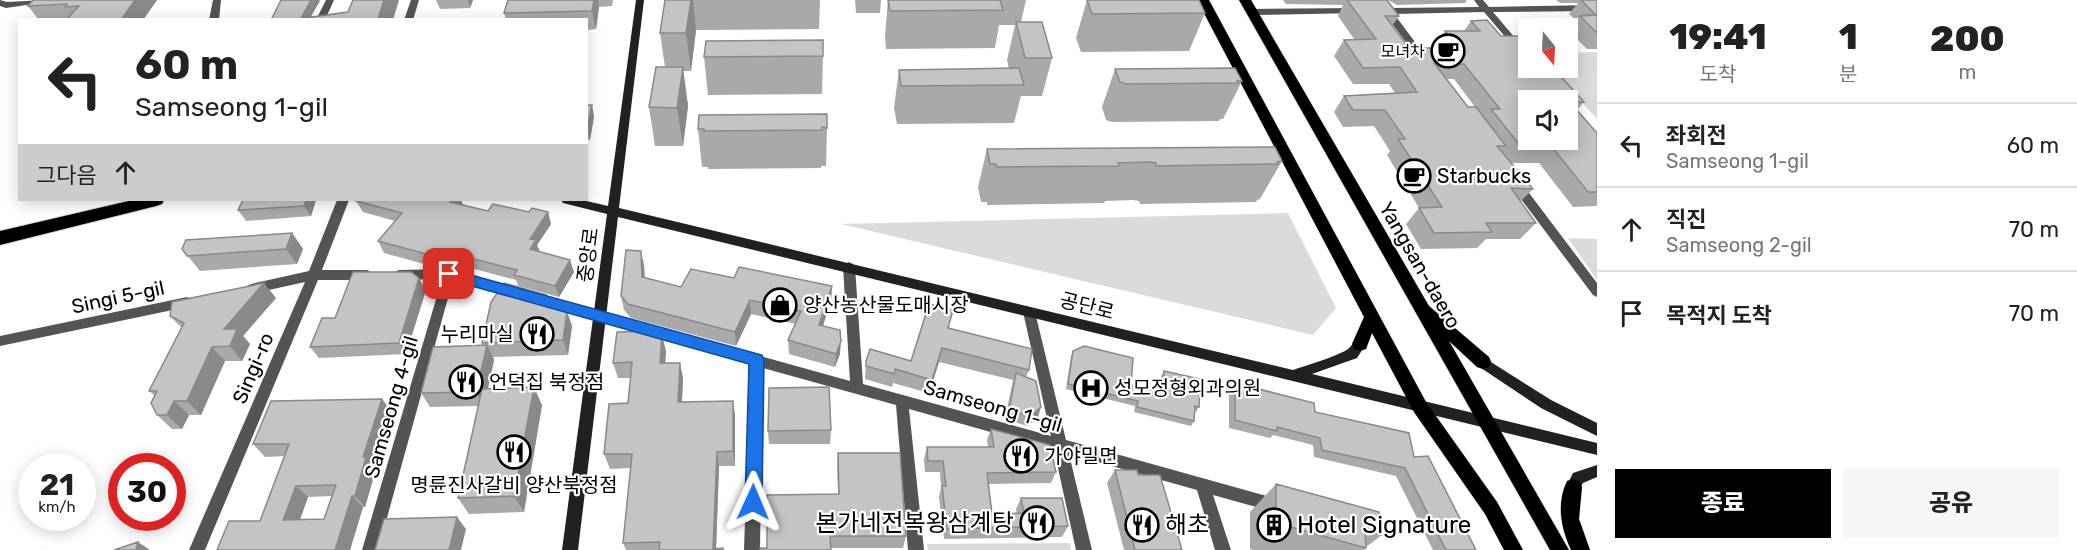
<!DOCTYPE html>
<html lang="ko">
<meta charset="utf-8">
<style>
:root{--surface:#fff;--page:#f6f6f6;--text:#222;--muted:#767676;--line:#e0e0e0;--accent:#000}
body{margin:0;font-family:Rubik,"Noto Sans KR",sans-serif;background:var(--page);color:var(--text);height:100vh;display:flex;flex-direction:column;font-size:22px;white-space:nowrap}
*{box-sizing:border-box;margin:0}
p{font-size:20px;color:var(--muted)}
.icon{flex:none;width:33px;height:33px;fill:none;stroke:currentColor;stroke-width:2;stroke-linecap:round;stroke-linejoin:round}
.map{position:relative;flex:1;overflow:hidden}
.panel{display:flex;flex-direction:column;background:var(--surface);width:480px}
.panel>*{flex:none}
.banner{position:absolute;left:18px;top:18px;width:570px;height:183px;border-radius:0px;box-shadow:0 3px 15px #0003;background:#fff;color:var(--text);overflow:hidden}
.needle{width:39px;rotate:162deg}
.buttons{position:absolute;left:1518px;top:18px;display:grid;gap:12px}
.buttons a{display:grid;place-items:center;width:60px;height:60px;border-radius:0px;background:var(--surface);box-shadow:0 3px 15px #0003;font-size:30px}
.speed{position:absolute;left:18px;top:453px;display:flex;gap:12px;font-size:30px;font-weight:700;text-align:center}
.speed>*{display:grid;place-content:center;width:78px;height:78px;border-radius:50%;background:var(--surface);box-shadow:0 3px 15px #0003;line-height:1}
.speed small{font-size:15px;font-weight:400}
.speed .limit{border:9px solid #d22;background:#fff;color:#111}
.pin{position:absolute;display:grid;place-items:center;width:51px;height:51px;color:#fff;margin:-26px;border-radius:12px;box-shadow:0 3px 9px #0006}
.me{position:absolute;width:66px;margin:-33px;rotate:1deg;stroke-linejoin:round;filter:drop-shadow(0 0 4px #0008)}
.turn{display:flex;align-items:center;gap:21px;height:126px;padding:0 18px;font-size:27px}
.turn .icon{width:78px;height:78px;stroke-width:2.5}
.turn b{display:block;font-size:42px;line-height:51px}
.then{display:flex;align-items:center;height:57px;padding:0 18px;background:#0003;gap:12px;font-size:22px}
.eta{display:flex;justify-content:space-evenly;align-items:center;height:102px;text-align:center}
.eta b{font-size:36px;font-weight:800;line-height:42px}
.button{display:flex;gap:12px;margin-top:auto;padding:12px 18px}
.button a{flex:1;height:69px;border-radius:0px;background:var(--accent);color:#fff;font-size:24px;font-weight:800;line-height:69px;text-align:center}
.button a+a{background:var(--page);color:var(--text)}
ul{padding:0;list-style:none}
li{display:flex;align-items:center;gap:18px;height:84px;padding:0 18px;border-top:2px solid var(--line)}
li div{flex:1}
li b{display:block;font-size:22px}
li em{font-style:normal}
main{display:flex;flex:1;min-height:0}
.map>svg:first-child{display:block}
</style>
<main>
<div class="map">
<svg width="1597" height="550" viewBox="0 0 1597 550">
<rect width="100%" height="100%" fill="#fff"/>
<path fill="#dbdbdb" d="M1597 52V119L1551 68H1568V53Z
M1288 213 1336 308 1313 335 841 224Z
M1568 238 1597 239V280Z
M1070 543 1071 550H928L927 544Z"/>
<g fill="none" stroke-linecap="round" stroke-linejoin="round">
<g stroke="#dbdbdb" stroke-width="1">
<path id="primary" d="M1197 0H1209L1426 402 1497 502 1523 550H1504L1485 514 1414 412 1372 333 1366 349 1360 351 1354 349 1352 344 1364 317Z
M1239 0H1251L1429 306 1489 357 1491 362 1489 367 1483 369 1477 367 1449 341 1569 550H1550Z
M1573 479 1579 481 1582 487 1579 519 1590 550H1571C1561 528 1556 504 1567 481Z"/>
</g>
<g stroke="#dbdbdb" stroke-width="2">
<path id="highway" d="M133 200H164L162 204 156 206 0 245V231Z"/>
</g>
<path fill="#545454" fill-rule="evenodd" d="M0 0 7 2 44 0 40 3 6 8 0 6Z
M213 0H221L219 20H209Z
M326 0H334L325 20H316Z
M411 0H419L413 20H404Z
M1375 0H1384L1390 8 1479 7 1474 0H1483L1489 7 1597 5V11L1493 12 1528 53V61L1525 60 1484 12 1394 14 1430 62 1425 65 1422 64 1385 14 1379 13 1377 11 1381 9Z
M1356 8 1361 11 1359 13 1252 15 1247 12 1252 9Z
M1516 180 1520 181 1597 283V297L1593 295 1512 187 1511 184Z
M337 200H349L322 270H367L371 272 373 275 371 278 367 280H318L205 550H189L305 282 251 294 247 292 245 289 247 286 251 284 309 271Z
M849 262 853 264 855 267 863 384 1051 436 1023 312 1025 308H1033L1035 312 1066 440 1274 498 1279 500 1281 505 1279 510 1274 512 1213 495 1231 550H1215L1197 490 1069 454 1092 550H1076L1054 450 909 409 924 550H908L896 405 763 368 760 550H744L750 364 548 307 544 305 542 302 544 299 548 297 850 381 843 267 845 264Z
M449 269 514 287 518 289 520 292 518 295 514 297 453 280 378 550H362L442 279 399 280 395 278 393 275 395 272 399 270Z
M187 297 191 299 193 302 191 305 187 307 0 346V336Z"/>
<path fill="#212121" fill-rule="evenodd" d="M636 0H644L619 208 1293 370C1310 364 1329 359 1345 351 1353 347 1354 337 1365 340L1366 344 1357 358 1312 374 1597 443V455L618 217 578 550H562L607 214 563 203 561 200H582L608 206Z
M1483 357 1551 400 1597 423V436L1541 408 1478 366 1477 362 1478 358Z
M1597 465V477L1583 483 1578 492 1573 494 1568 492 1566 487 1573 473Z"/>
<use href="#primary" fill="#000" fill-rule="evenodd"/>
<use href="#highway" fill="#000" fill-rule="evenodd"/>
</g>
<path fill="#a9a9a9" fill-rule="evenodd" d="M33 0H157L143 20H39L28 6Z
M436 0H473L470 8 440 9Z
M508 0H613L612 6 599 7 596 29 586 30V20H506L504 13Z
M665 0H820L819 29 696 30 691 71H683L688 106 683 146H655L649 107 665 67 660 33Z
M855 0H881L880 13H856Z
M888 0H1026L1021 22 1052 58 1042 96H1021L1014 123 897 124 894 108 899 70 1009 69 1007 60 1015 25H999L995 48 886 49 885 36Z
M1087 0 1205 13 1189 51 1081 52 1076 38Z
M1283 0H1387L1399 16 1392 26 1409 48 1439 59 1441 55 1435 46 1445 31H1464L1471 21 1501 36 1584 102 1577 110 1596 132H1597V206L1573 207 1539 163H1511L1533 189 1520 202 1536 223 1520 239H1486L1477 248 1421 249 1406 224 1419 208 1387 155 1390 151 1374 126 1343 127 1334 112 1344 96 1395 93 1389 84H1353L1334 56 1344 40 1354 39 1338 16 1343 5 1286 4ZM1446 79H1454L1475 107H1468Z
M1388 0H1467L1465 3 1397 5Z
M1556 0H1597V49H1587L1568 30 1576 20 1569 14 1578 3H1560Z
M823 56 822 94 708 95 704 57Z
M1115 69 1242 81 1223 119H1220L1219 121 1112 122 1106 120 1102 107Z
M586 105 594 116 590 140H586Z
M827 128 826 166H821V168L708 169V167H702L698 129Z
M987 149 1282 161 1260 199 1257 200 1256 202 1140 204 1139 201 1133 200 1105 201 1104 203 987 205V202H981L978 187Z
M243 200H316L311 216 246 221 238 210Z
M356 201 463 204 462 205 488 211 548 212 551 224 537 245 540 252 574 272 559 297 518 286 516 280 441 260 435 267 384 253 378 241 395 221 363 212Z
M292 233 303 249 297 264 200 271 182 249Z
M644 265 645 278 681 287 734 278 832 286 831 300 823 326 840 354 835 367 789 354 788 340 796 324 751 314 736 346 631 318 624 310 621 296Z
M426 290 406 354 319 358 310 347 335 318Z
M276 298 243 336 250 344 242 361H225L201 415H189L182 429H172L157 415 154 395 149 391 182 328 170 316Z
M547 300 567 312 572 326 568 355 493 357 494 360 488 389 542 405 524 512 469 514 458 498 478 406 430 407 421 393 483 345 482 343Z
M948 328 1029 370 1026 377 1038 417 1027 426 1005 419 1013 380 939 362 929 393 893 383 892 387 865 379 866 361H911Z
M666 351 665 363 683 378 682 402 733 401 735 416V466H719L716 549 723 550H626L623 543 631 468 610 469 604 454 628 403 631 378H618L613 363Z
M1073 351 1131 385 1160 392 1161 376 1164 371 1199 407 1196 412H1194V421L1191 426 1134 412 1135 406 1066 389 1071 356Z
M1235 383 1315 412 1414 457 1476 550H1433L1396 476 1314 457 1313 445 1273 435 1270 438 1229 428V391Z
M382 399 391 411 374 466 376 469 365 507H363L350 550H217L260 521 285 456 265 457 253 444ZM332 496 324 519H300L308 497Z
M991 429 1056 472 1051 483 988 484 992 514H1017L1016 509 1021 498 1068 526 1062 537 944 539 939 497 941 488 940 472H925L924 459 927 447H988L987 440Z
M831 430 830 444H769L768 431Z
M838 453 906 536 903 548H767L838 494 837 466Z
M1115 470 1138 475 1182 550H1124L1107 483Z
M1276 484 1382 535 1366 547V548L1364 550H1253L1250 549V512Z"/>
<path fill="#898989" d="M135 0H157L143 20H121Z
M311 0H319L320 1 309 20H300Z
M384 0H399L393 20H373Z
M468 0H473L470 8Z
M594 0H598L599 7 596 29 592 11Z
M691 0H693L696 30 691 71 686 33Z
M683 67 688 106 683 146 677 108Z
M592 105 594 116 590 140 587 129Z
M306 200H316L311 216 304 206Z
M452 200H461L463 204 456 214 450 202Z
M548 212 551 224 537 245 540 252 530 249V239Z
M292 233 303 249 297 264 286 249Z
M435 249 441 260 435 267 430 255Z
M641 251 644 265 645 291 642 277Z
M570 260 574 272 559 297 555 286Z
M419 278 426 290 406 354 399 343Z
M264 283 276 298 243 336 250 344 242 361 230 346 224 329Z
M832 286 831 300 819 338V325Z
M750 300 751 314 736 346 735 332Z
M567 312 572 326 568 355 563 340Z
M662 335 666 351 664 379 660 363Z
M841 341 840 354 835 367 836 354Z
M487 345 494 360 484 406 476 392Z
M212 347 225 361 201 415 187 401Z
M942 348 939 362 929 393 932 380Z
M680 363 683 378 681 417 678 402Z
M534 387 542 405 524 512 514 496Z
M382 399 391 411 374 466 376 469 365 507 355 496 363 457Z
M174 401 189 415 182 429 167 415Z
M733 401 735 416V466L733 451Z
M1041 407 1038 417 1027 426 1031 416Z
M717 452 719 466 716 550H713Z
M296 486 308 497 296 531 283 520Z
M352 496 363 507 350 550H335Z
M457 517 466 529 461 550H449Z
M138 542 150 550H136Z"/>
<path fill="#c4c4c4" stroke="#898989" stroke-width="1.5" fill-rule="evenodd" d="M33 0H135L121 20H66L79 6 65 7 67 4 28 6Z
M281 0H311L300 20H271Z
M353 0H384L378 19 304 20 305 18 348 12Z
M508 0H594L592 11 504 13Z
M665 0H691L686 33H660Z
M888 0H1000L1003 10 890 11Z
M1087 0H1199L1205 13 1092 14Z
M1347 0H1387L1399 16H1385L1409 48H1431L1442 63H1434L1468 107H1476L1506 146H1497L1533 189 1511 188 1536 223H1486L1492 232 1434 233 1419 208 1442 207 1398 139H1405L1385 110H1353L1344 96 1417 92 1400 67 1363 68 1344 40 1376 39Z
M1581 0H1597V33L1580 16 1596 15Z
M1487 20 1501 36H1524L1528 41V68H1553L1584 102H1570L1596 132H1597V192H1588L1553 148H1522L1491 109H1500L1464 64H1456L1445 50 1459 48 1445 31H1480L1471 21ZM1528 100H1568V140H1528Z
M1016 22H1042L1052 58H1025Z
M823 40V56L704 57 706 41Z
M656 67H683L677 108 649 107Z
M1019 68 1024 85 901 86 899 70Z
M1235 68 1242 81H1237L1238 83 1126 84 1120 82 1115 69Z
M586 105H592L587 129H586Z
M827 114V128L822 127V130L704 131V129H698L699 115Z
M1275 147 1282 161 1277 162 1278 164 1156 166V163L1149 162 1118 163 1119 166 997 167 996 164H990L987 149Z
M243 200H306L304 206 238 210Z
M357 200H452L450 202 488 211 493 204 529 212 532 208 548 212 530 239 536 240 530 249 570 260 555 286 514 275 517 270 435 249 430 255 378 241 402 213 356 201Z
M292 233 286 249 187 256 182 249 186 240Z
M626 250 641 251 642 277 681 287 691 269 734 278 739 267 832 286 819 325 840 330 841 341 836 354 788 340 801 311 750 300 735 332 628 304 621 296Z
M353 272H411L419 278 399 343 310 347 322 318H335Z
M264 283 224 329H237L230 346 212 347 187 401H174L167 415H157L151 403 157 391H149L184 323 170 316 172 302Z
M504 283 546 295 543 299 561 304 567 312 563 340 482 343 491 302Z
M929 304 953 310 948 328 1032 349 1029 370 942 348 932 380 895 369 894 374 866 366V361L870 349 911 361Z
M655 331 662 335 660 363H680L678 402 733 401V451L717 452 713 549 723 548V550H659L660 542 623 543 632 454H604L609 404 628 403 632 362 613 363 617 332Z
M487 345 476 392 421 393 433 347Z
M1084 346 1133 358 1131 385 1163 393 1164 371 1200 379 1199 407 1195 406 1194 421 1137 407 1138 401 1068 384 1073 351Z
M1016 373 1036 381 1041 407 1031 416 1009 410Z
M1235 383 1314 403 1315 412 1409 433 1414 457 1428 456 1476 550H1446L1405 468 1322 450 1320 438 1277 427V431L1235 420Z
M534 387 514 496 458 498 482 389Z
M829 387 831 430 768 431 769 388Z
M382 399 363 457H366L355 496H352L335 550H217L229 521H260L289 444H253L271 401ZM336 485 324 519 283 520 296 486Z
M991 429 1050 445 1056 472 987 473 992 514 1024 513 1021 498H1062L1068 526 947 529 942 486H946L943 461H928L927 447H994Z
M838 453H900L906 536H830L831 550H760V548H767V495L839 494Z
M1115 470H1137L1138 475H1160L1182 550H1135Z
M1276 484 1379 512 1382 535 1365 531 1366 548 1276 523Z
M457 517 449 550H375L384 519Z
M138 542 136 550H114Z"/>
<path fill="#1a73e8" stroke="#114b97" stroke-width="1.5" d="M449 269 762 355 764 360 762 502 759 508 753 510 747 508 745 502 749 364 444 278 442 274Z"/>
<defs>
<g id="cafe-ring" transform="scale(1.725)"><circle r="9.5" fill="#fff" stroke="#000" stroke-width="1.5"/><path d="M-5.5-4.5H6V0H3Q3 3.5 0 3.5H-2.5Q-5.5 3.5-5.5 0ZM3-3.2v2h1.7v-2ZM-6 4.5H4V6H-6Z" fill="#000"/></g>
<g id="shop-ring" transform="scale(1.725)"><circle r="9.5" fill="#fff" stroke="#000" stroke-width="1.5"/><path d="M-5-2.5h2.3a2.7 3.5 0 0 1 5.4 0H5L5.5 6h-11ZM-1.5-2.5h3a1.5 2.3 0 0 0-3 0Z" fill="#000"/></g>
<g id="restaurant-ring" transform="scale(1.725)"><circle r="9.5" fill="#fff" stroke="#000" stroke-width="1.5"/><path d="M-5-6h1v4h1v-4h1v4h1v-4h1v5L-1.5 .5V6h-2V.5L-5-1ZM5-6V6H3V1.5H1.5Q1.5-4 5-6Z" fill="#000"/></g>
<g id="hospital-ring" transform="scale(1.725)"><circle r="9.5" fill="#fff" stroke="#000" stroke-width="1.5"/><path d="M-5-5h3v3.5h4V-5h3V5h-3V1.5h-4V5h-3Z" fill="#000"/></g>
<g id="building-ring" transform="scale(1.725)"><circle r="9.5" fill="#fff" stroke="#000" stroke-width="1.5"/><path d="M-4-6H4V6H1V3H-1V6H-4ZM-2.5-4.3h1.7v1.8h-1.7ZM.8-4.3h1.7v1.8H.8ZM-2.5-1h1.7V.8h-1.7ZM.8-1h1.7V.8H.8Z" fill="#000"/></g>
</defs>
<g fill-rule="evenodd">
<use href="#cafe-ring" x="1448" y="51"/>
<use href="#cafe-ring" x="1414" y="176"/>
<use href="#shop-ring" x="780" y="305"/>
<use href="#restaurant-ring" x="537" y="334"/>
<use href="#restaurant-ring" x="466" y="382"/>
<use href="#hospital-ring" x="1091" y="388"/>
<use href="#restaurant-ring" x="514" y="452"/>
<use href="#restaurant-ring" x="1021" y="456"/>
<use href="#restaurant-ring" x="1037" y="523"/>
<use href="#restaurant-ring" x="1142" y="525"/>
<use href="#building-ring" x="1274" y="525"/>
</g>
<g text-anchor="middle" stroke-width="4.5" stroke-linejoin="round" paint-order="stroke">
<g font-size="16" fill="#000" stroke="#fff" text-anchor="end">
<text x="1425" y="57">모녀차</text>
</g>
<g font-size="20" fill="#000" stroke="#fff" text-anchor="start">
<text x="1437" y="183">Starbucks</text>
<text x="803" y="312">양산농산물도매시장</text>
<text x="514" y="341" text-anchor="end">누리마실</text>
<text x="489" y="389">언덕집 북정점</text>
<text x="1114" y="395">성모정형외과의원</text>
<text x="1044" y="463">가야밀면</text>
<text x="514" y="492" text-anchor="middle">명륜진사갈비 양산북정점</text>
</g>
<g font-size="20" fill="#000" stroke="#fff">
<text transform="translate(588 255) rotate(-83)" y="7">중앙로</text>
<text transform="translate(1420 265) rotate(60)" y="7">Yangsan-daero</text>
<text transform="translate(118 297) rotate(-12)" y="7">Singi 5-gil</text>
<text transform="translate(1087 306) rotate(14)" y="7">공단로</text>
<text transform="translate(253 368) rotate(-67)" y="7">Singi-ro</text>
<text transform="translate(993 406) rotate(16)" y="7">Samseong 1-gil</text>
<text transform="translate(391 407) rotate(-74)" y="7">Samseong 4-gil</text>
</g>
<g font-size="24" fill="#000" stroke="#fff" text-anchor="start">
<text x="1014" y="531" text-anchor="end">본가네전복왕삼계탕</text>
<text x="1165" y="533">해초</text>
<text x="1297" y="533">Hotel Signature</text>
</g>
</g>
</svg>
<div class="buttons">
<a><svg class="needle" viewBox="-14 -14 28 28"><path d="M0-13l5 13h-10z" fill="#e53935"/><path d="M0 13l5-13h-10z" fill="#767676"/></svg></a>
<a><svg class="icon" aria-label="sound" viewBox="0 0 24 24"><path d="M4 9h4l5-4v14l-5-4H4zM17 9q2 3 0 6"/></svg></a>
</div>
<div class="speed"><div>21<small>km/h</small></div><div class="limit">30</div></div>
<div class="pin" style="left:449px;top:274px;background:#d93025"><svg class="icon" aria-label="arrive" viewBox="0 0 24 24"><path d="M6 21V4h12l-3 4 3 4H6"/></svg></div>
<svg class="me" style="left:753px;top:502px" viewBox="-20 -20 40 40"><path d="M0-17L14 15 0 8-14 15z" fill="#1a73e8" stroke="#fff" stroke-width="4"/></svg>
<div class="banner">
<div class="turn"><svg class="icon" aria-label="left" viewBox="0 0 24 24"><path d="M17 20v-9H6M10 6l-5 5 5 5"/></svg><div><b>60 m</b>Samseong 1-gil</div></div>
<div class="then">그다음<svg class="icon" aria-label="ahead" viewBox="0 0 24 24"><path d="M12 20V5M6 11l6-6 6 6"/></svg></div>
</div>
</div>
<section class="panel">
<div class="eta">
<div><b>19:41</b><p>도착</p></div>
<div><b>1</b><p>분</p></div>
<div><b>200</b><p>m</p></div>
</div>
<ul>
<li><svg class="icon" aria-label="left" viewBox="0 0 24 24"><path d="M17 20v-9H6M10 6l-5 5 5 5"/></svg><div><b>좌회전</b><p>Samseong 1-gil</p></div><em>60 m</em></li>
<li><svg class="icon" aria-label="ahead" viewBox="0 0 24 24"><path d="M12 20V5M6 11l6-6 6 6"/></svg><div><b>직진</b><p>Samseong 2-gil</p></div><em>70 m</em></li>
<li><svg class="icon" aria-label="arrive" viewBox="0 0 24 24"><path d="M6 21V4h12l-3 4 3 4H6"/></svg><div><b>목적지 도착</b></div><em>70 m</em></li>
</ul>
<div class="button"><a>종료</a><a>공유</a></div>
</section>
</main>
